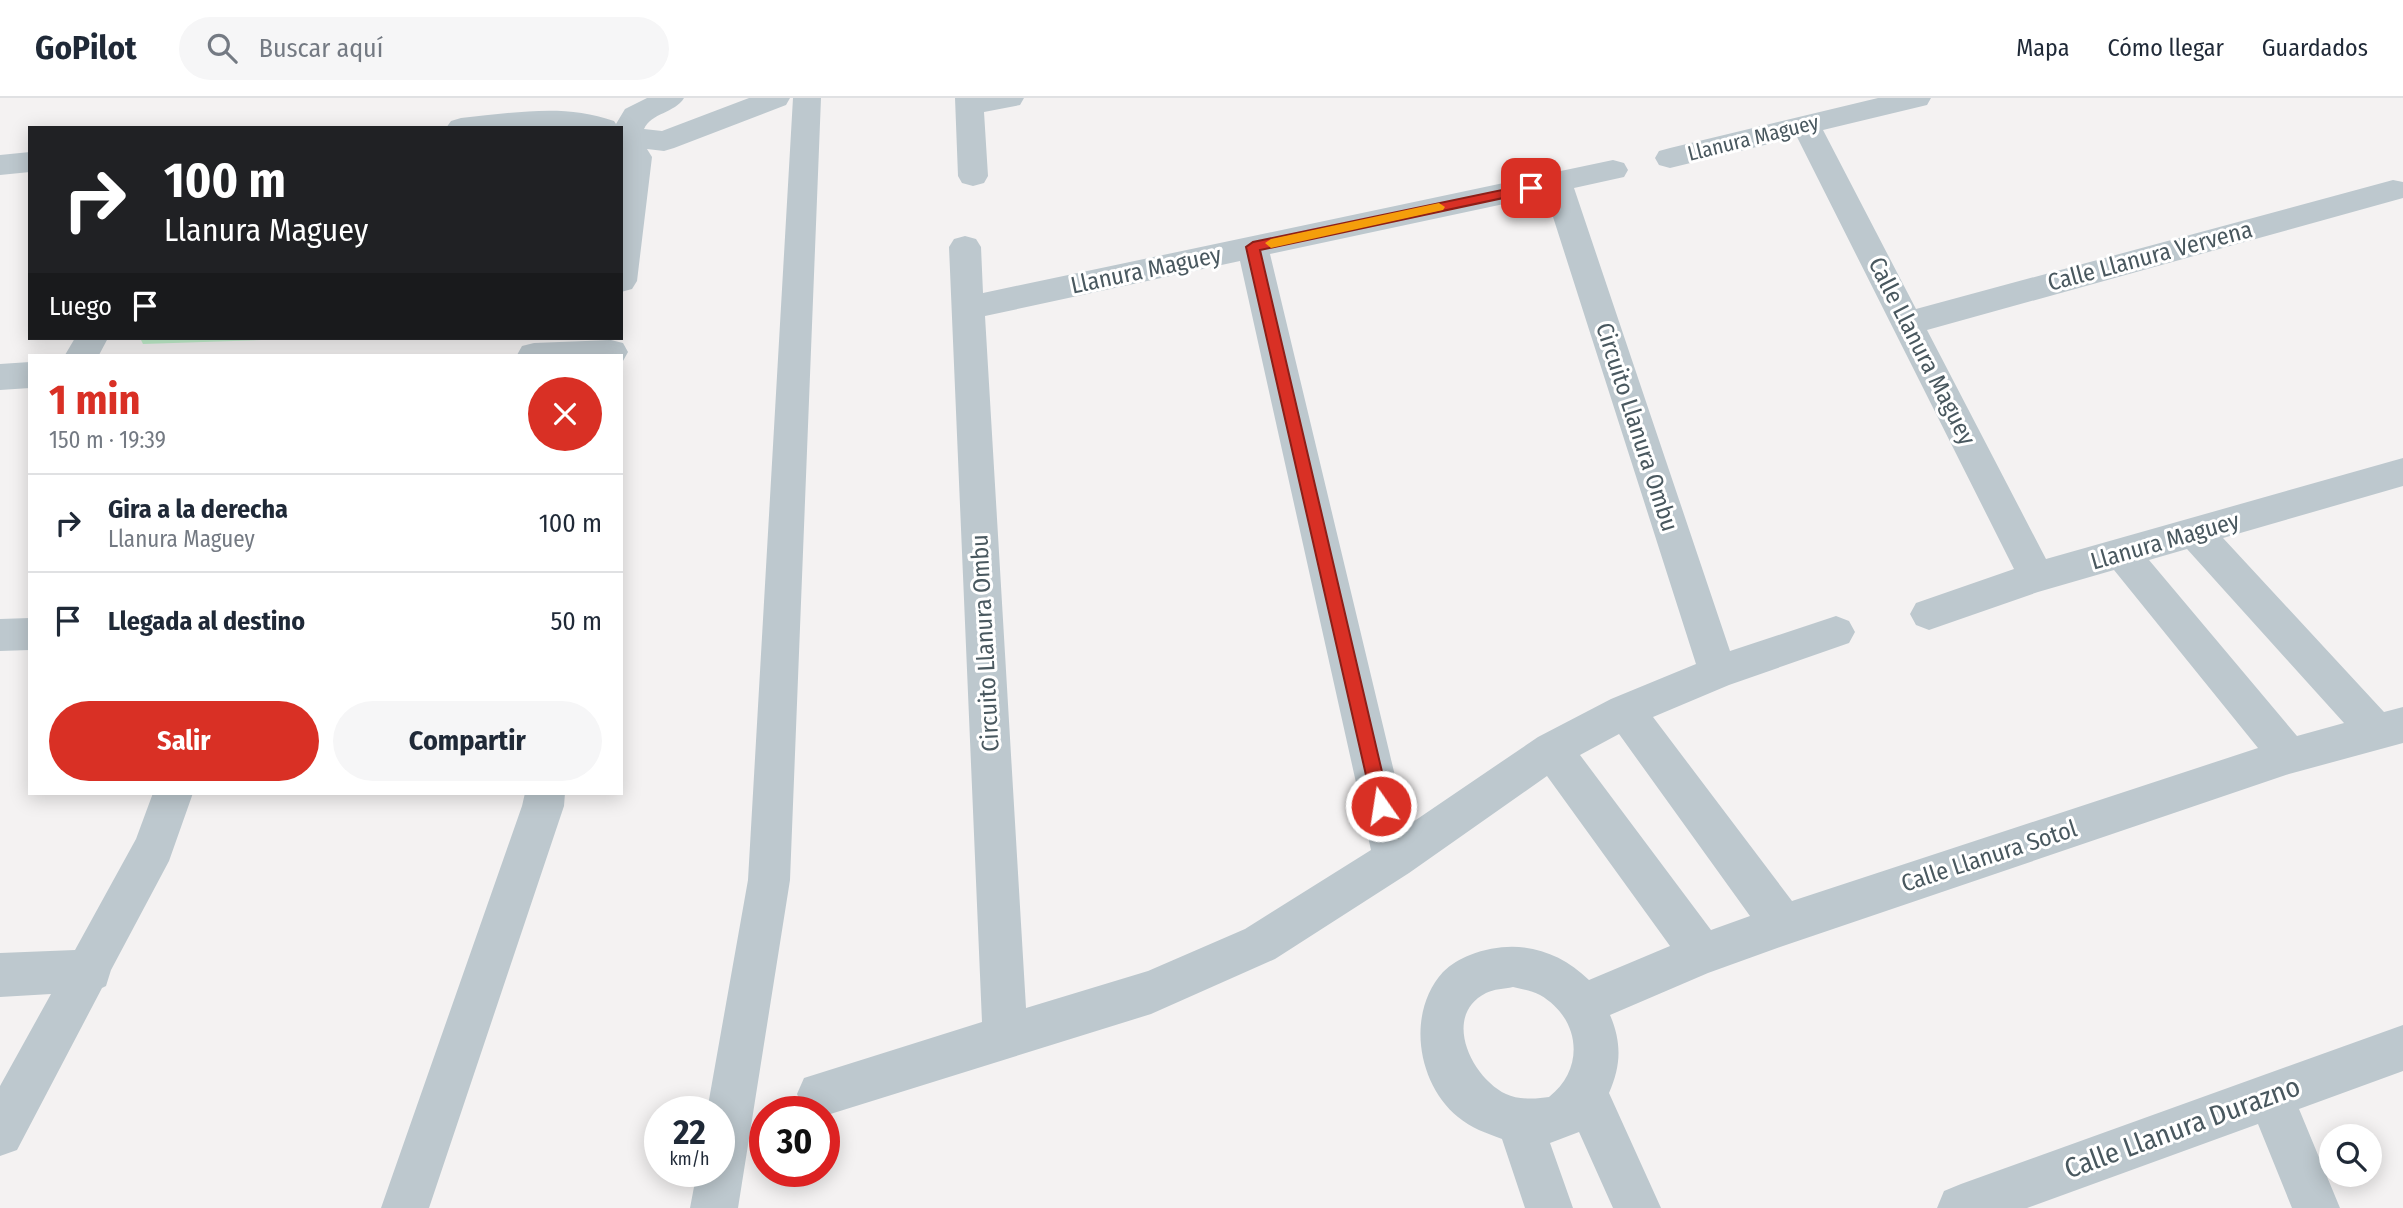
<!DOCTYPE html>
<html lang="es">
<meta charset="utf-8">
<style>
:root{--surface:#fff;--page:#f6f6f7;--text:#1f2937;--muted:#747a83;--line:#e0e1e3;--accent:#d93025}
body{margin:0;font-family:"Fira Sans Condensed",sans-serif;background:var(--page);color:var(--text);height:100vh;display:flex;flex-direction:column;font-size:26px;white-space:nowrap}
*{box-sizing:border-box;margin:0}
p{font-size:23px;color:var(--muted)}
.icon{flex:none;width:38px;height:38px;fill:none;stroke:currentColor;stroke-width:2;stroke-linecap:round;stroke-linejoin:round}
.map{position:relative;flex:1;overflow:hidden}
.drawer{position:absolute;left:28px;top:256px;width:595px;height:441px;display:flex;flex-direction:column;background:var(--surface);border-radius:0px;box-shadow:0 4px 18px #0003}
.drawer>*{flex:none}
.banner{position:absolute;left:28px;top:28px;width:595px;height:214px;border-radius:0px;box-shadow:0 4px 18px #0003;background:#202124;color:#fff;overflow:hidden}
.controls{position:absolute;left:2319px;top:1026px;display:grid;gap:14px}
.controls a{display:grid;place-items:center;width:63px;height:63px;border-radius:50%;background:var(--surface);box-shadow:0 4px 18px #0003;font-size:35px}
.speed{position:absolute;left:644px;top:998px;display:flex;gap:14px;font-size:35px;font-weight:700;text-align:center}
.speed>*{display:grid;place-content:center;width:91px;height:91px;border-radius:50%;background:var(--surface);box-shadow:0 4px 18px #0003;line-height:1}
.speed small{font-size:18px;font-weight:400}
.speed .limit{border:10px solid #d22;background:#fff;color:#111}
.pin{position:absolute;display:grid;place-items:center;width:60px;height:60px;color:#fff;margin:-30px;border-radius:14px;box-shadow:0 4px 10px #0006}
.me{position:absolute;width:77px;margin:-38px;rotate:347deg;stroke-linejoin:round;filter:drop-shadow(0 0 5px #0008)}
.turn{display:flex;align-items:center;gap:24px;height:147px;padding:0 21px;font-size:32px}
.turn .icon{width:91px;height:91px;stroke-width:2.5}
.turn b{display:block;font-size:49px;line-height:60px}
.then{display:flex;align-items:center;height:66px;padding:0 21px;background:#0003;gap:14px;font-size:26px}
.round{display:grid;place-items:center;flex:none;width:74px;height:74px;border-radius:37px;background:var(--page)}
.head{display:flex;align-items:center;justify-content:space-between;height:119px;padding:0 21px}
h1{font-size:42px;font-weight:700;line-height:52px;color:var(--accent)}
.primary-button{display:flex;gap:14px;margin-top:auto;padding:14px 21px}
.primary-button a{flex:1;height:80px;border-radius:42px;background:var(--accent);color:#fff;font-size:28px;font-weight:700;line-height:80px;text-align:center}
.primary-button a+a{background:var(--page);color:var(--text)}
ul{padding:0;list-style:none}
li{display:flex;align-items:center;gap:21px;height:98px;padding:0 21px;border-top:2px solid var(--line)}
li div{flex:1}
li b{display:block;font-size:26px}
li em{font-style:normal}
header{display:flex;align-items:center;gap:42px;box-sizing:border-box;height:98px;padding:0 35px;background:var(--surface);border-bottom:2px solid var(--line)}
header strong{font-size:33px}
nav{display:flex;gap:38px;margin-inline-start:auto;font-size:24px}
.search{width:490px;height:63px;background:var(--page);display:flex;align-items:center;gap:18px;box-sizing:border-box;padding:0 24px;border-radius:38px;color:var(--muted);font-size:26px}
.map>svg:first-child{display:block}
</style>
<header>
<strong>GoPilot</strong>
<div class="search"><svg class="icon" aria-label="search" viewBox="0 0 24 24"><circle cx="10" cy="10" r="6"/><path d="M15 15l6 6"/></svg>Buscar aquí</div>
<nav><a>Mapa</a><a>Cómo llegar</a><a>Guardados</a></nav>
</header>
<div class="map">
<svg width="2403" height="1110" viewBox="0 0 2403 1110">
<rect width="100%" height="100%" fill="#f4f2f2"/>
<path fill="#c2f0cd" d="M140 240H323L143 246Z"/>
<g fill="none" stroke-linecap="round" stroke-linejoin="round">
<path fill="#bdc8ce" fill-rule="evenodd" d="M647 0H684C675 15 651 15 644 31L662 33 749 0H790L786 7 674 50 664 53 647 51 652 59 637 183 632 191 621 194V30H446L451 23 461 20C513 15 564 5 614 23L616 26 625 11Z
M955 0H1024L1020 7 984 14 988 78 984 85 973 88 962 85 958 78Z
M1878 0H1931L1927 7 1823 32 1916 211 2393 82 2403 84V100L1927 232 2046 461 2403 360V388L2223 440 2384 614 2403 609V645L2289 676 1783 848 1708 875 1610 917C1622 945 1621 968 1609 995L1661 1110H1613L1579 1034 1550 1045 1573 1110H1525L1502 1041C1486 1035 1471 1030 1458 1019 1417 985 1406 915 1443 874 1451 866 1460 861 1470 857 1514 840 1556 850 1589 882L1670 848 1547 678 1409 775 1275 861 1151 916 824 1018V1013L804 1012 797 996 804 980 982 924 949 149 954 141 965 138 976 141 981 149 983 195 1613 62 1624 65 1628 72 1624 79 1574 90 1730 553 1836 518 1849 523 1855 534 1849 545 1729 587 1653 619 1792 803 2258 650 2114 472 2038 494 1929 532 1916 527 1910 516 1916 505 2014 471 1797 39 1670 70 1659 67 1655 60 1659 53 1670 50ZM1546 97 1696 566 1611 601 1538 639 1407 728 1270 156ZM1240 163 1371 752 1245 831 1148 873 1026 910 985 218ZM2187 451 2344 625 2297 638 2149 462ZM1619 636 1750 818 1711 832 1580 657ZM1513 889C1522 891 1532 893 1540 897 1580 920 1586 970 1549 999 1537 1001 1518 1002 1506 996 1472 980 1441 918 1486 895 1494 891 1504 891 1513 889Z
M30 54V74L0 77V57Z
M75 240H108L99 257H65Z
M611 242 623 245 628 254 623 263 621 257H517L522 248 534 245Z
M30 264V290L0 292V266Z
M30 520V552L0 553V521Z
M153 695H193L169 763 111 872 106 888 102 890 17 1052 0 1058V988L51 896 0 899V855L75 852 136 741Z
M525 695H565L564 708 429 1110H381L522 708Z
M2403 927V973L2299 1011 2340 1110H2292L2258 1026 2027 1110H1937L1944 1093 1961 1086Z"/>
<path fill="#bdc8ce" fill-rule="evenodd" d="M793 0H821L790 782 738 1110H690L697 1073H719V1013H707L748 782Z"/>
</g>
<path fill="#d93025" stroke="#8d1f18" stroke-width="2" d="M1531 86 1538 90 1536 93 1260 152 1390 708 1387 713 1381 715 1375 713 1373 708 1246 149 1253 144Z"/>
<path fill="#f59e0b" d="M1439 105 1445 109 1443 112 1271 150 1265 145 1271 141Z"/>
<g text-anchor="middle" stroke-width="6" stroke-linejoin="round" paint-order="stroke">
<g font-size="21" fill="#49585f" stroke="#fff">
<text transform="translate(1753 40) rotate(-14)" y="7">Llanura Maguey</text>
</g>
<g font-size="24" fill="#49585f" stroke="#fff">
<text transform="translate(2150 158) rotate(-15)" y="8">Calle Llanura Vervena</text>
<text transform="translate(1146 172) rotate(-12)" y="8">Llanura Maguey</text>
<text transform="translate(1922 253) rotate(63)" y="8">Calle Llanura Maguey</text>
<text transform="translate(1637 329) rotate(72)" y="8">Circuito Llanura Ombu</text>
<text transform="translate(2165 443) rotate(-16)" y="8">Llanura Maguey</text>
<text transform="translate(985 545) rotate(-93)" y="8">Circuito Llanura Ombu</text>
<text transform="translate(1989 758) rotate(-18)" y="8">Calle Llanura Sotol</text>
</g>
<g font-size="28" fill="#49585f" stroke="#fff">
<text transform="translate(2182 1029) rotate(-20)" y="10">Calle Llanura Durazno</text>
</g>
</g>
</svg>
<div class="controls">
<a><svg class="icon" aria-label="search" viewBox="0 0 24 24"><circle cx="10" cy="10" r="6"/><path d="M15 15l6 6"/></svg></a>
</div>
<div class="speed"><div>22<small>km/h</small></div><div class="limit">30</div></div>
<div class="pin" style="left:1531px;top:90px;background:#d93025"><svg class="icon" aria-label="arrive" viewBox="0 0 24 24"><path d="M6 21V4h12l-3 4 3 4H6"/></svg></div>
<svg class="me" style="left:1381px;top:708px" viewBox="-20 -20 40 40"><circle r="17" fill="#d93025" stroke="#fff" stroke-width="3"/><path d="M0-11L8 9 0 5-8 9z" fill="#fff"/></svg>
<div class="banner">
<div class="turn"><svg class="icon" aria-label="right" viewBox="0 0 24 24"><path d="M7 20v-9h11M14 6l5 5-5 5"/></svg><div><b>100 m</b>Llanura Maguey</div></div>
<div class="then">Luego<svg class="icon" aria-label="arrive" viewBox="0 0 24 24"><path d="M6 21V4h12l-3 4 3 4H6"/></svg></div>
</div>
<section class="drawer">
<div class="head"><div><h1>1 min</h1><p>150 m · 19:39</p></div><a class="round" style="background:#d93025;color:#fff"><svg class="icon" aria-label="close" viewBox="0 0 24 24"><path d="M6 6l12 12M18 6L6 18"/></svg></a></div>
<ul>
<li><svg class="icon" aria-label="right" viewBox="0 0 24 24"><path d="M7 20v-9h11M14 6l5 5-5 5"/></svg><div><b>Gira a la derecha</b><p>Llanura Maguey</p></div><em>100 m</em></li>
<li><svg class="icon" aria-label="arrive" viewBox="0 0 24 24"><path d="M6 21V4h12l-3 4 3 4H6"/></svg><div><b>Llegada al destino</b></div><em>50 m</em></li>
</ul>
<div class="primary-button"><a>Salir</a><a>Compartir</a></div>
</section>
</div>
